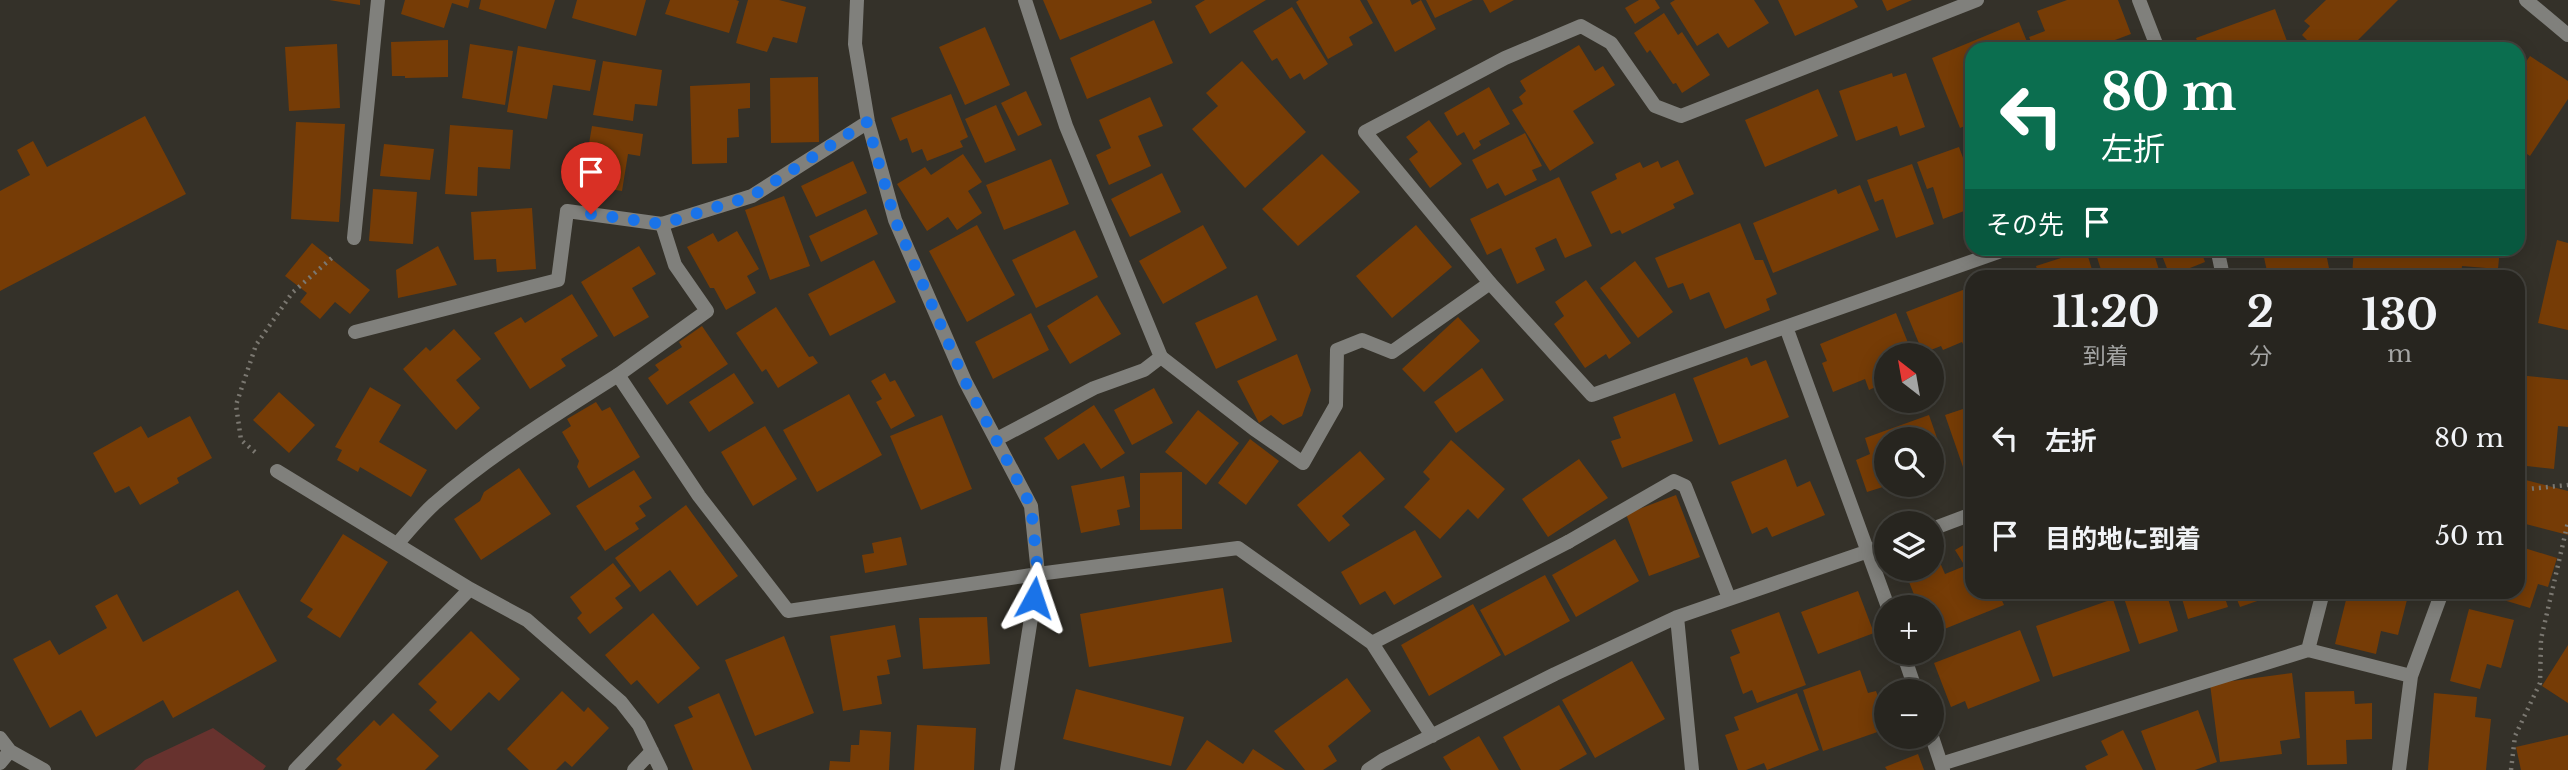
<!DOCTYPE html>
<html lang="ja">
<meta charset="utf-8">
<style>
:root{--surface:#27251f;--page:#33312c;--text:#f1f3f6;--muted:#a4a5a4;--line:#43423d}
body{margin:0;font-family:"Libre Baskerville","Noto Sans JP",serif;background:var(--page);color:var(--text);height:100vh;display:flex;flex-direction:column;font-size:26px;white-space:nowrap}
*{box-sizing:border-box;margin:0}
p{font-size:23px;color:var(--muted)}
.icon{flex:none;width:38px;height:38px;fill:none;stroke:currentColor;stroke-width:2;stroke-linecap:round;stroke-linejoin:round}
.map{position:relative;flex:1;overflow:hidden}
.side{position:absolute;left:1965px;top:270px;width:560px;height:329px;display:flex;flex-direction:column;background:var(--surface);border-radius:21px;box-shadow:0 4px 18px #0003,0 0 0 2px var(--line)}
.side>*{flex:none}
.guide{position:absolute;left:1965px;top:42px;width:560px;height:214px;border-radius:21px;box-shadow:0 4px 18px #0003,0 0 0 2px var(--line);background:#0b6e4f;color:#fff;overflow:hidden}
.needle{width:46px;rotate:329deg}
.fabs{position:absolute;left:1874px;top:343px;display:grid;gap:14px}
.fabs a{display:grid;place-items:center;width:70px;height:70px;border-radius:50%;background:var(--surface);box-shadow:0 4px 18px #0003,0 0 0 2px var(--line);font-size:35px}
.pin{position:absolute;display:grid;place-items:center;width:60px;height:60px;color:#fff;margin:-72px -30px;border-radius:50% 50% 50% 0;rotate:-45deg;box-shadow:0 0 7px #0007}
.pin .icon{rotate:45deg}
.me{position:absolute;width:77px;margin:-38px;rotate:5deg;stroke-linejoin:round;filter:drop-shadow(0 0 5px #0008)}
.turn{display:flex;align-items:center;gap:24px;height:147px;padding:0 21px;font-size:32px}
.turn .icon{width:91px;height:91px;stroke-width:2.5}
.turn b{display:block;font-size:49px;line-height:60px}
.then{display:flex;align-items:center;height:66px;padding:0 21px;background:#0003;gap:14px;font-size:26px}
.eta{display:flex;justify-content:space-evenly;align-items:center;height:119px;text-align:center}
.eta b{font-size:42px;font-weight:700;line-height:49px}
ul{padding:0;list-style:none}
li{display:flex;align-items:center;gap:21px;height:98px;padding:0 21px}
li div{flex:1}
li b{display:block;font-size:26px}
li em{font-style:normal}
.map>svg:first-child{display:block}
</style>
<div class="map">
<svg width="2568" height="770" viewBox="0 0 2568 770">
<rect width="100%" height="100%" fill="#343129"/>
<path fill="#67322e" d="M213 728 266 766 263 770H134L145 760Z"/>
<path fill="#763c06" d="M329 0H360V5Z
M405 0H470L468 8 452 3 444 28 401 14Z
M481 0H555L546 29 479 9Z
M577 0H646L636 36 572 18Z
M670 0H736L739 1 729 33 665 14Z
M748 0H779L806 7 797 43 773 37 767 52 736 43Z
M1043 0H1151L1152 3 1060 40Z
M1205 0H1266L1210 34 1195 6Z
M1299 0H1360L1373 23 1349 37 1353 45 1328 59 1296 2Z
M1367 0H1410L1412 5 1421 0 1436 29 1395 52Z
M1426 0H1473L1435 18Z
M1483 0H1514L1490 13Z
M1639 0H1655L1660 8 1635 24 1625 8Z
M1675 0H1754L1769 23 1728 48 1718 33 1697 46 1670 3Z
M1778 0H1854L1858 7 1795 36Z
M1882 0H1912L1887 11Z
M2067 0H2118L2131 34 2091 49H2034L2029 37 2045 31 2037 11Z
M2326 0H2398L2349 49H2316L2302 35 2310 26 2304 21Z
M1292 7 1328 64 1304 80 1300 73 1290 79 1277 58 1272 61 1253 31Z
M2275 9 2290 49H2200L2196 38Z
M1664 13 1678 35 1682 32 1710 75 1682 93 1676 83 1673 84 1650 50 1647 53 1634 33Z
M1154 20 1173 63 1087 99 1070 58Z
M2019 22 2030 49H1972V123L1960 128 1932 58Z
M985 27 1010 85 965 105 939 47Z
M448 40V77L405 78V76H392L391 42Z
M337 44 340 108 289 111 285 47Z
M470 44 513 51 505 105 462 98Z
M1579 45 1595 71 1603 66 1615 85 1573 111 1594 143 1550 171 1512 110 1523 104 1519 97 1526 91 1520 81Z
M518 46 596 60 590 91 553 85 547 119 507 112Z
M2530 56 2568 81V99L2530 156 2518 148V73Z
M603 61 662 70 657 106 635 104 633 121 593 115Z
M1242 61 1306 132 1245 188 1192 129 1218 106 1206 93Z
M1892 73 1893 77 1906 73 1925 127 1900 136 1897 126 1856 141 1839 91Z
M818 77 819 142 771 143 770 78Z
M750 83V108L738 109 739 137 727 138V163L692 164 690 86Z
M1489 87 1510 124 1479 141 1481 145 1474 150 1464 132 1457 136 1444 113Z
M1818 89 1838 136 1765 167 1745 120Z
M1026 91 1042 125 1018 136 1001 103Z
M951 94 968 137 960 141 963 147 927 161 922 149 912 153 907 138 900 141 891 118Z
M1150 97 1163 126 1138 136 1151 166 1109 185 1096 155 1111 148 1099 120Z
M996 105 1016 150 985 163 965 119Z
M145 116 186 194 0 291V191L30 175 17 150 33 141 47 167Z
M1429 120 1462 164 1430 188 1409 159 1418 152 1406 137Z
M296 122 345 124 339 222 291 219Z
M450 125 513 130 510 169 478 167 477 196 445 194Z
M592 126 643 134 640 156 628 154 622 191 582 185Z
M1525 133 1542 166 1532 170 1537 180 1505 196 1498 183 1487 189 1472 160Z
M1972 139V164L1964 142Z
M384 144 434 149 430 180 380 176Z
M1959 147 1972 182V208L1943 219 1933 187 1927 189 1917 162Z
M963 154 982 182 968 191 982 213 957 230 948 217 927 231 897 184 925 167 931 175Z
M1322 154 1360 192 1298 246 1262 209Z
M1051 159 1069 204 1004 230 986 185Z
M1678 160 1694 194 1673 204 1675 208 1622 234 1620 230 1611 234 1591 192 1617 179 1615 174 1640 162 1643 168 1658 161 1661 168Z
M853 161 867 193 816 217 801 186Z
M1912 164 1934 224 1896 238 1883 199 1875 202 1867 180Z
M1162 173 1181 212 1130 237 1111 199Z
M1559 177 1592 246 1565 258 1556 238 1535 248 1545 270 1517 284 1501 248 1487 255 1470 219Z
M1860 185 1879 230 1773 273 1753 223 1836 189 1838 194Z
M373 189 417 192 413 244 369 241Z
M784 196 810 266 770 280 745 210Z
M532 208 536 269 497 272 496 259 474 260 471 212Z
M866 209 878 234 821 262 809 236Z
M1740 223 1755 260H1763L1777 294 1766 299 1770 310 1725 329 1709 292 1690 300 1683 283 1668 288 1655 258Z
M977 225 1015 295 967 322 929 251Z
M1203 225 1227 268 1163 304 1139 261Z
M1416 225 1452 267 1392 318 1356 276Z
M1075 230 1098 277 1036 308 1012 260Z
M737 231 759 269 747 276 756 293 726 310 714 288H710L687 247 713 233 718 242Z
M2557 240 2568 243V330L2538 323Z
M312 243 370 290 350 314 335 302 320 319 300 302 307 293 285 276Z
M438 246 457 285 398 298 396 270Z
M639 246 656 274 632 288 649 317 614 337 581 282Z
M2094 248H2152L2161 276H2103Z
M2159 248H2200L2205 262 2170 276Z
M2262 248H2325L2329 268 2286 276H2268Z
M2354 248H2500L2498 269 2462 266 2461 276H2352Z
M2086 250 2094 276H2039L2036 266Z
M874 260 896 302 830 336 808 294Z
M1635 261 1673 312 1638 338 1600 288Z
M1586 280 1631 343 1609 359 1606 354 1585 368 1554 324 1564 316 1555 302Z
M1968 288 1972 293V364L1962 342 1943 350 1941 346 1923 353 1906 312Z
M572 294 598 336 561 359 566 366 530 389 494 333 521 317 525 323Z
M1097 295 1121 334 1070 364 1047 326Z
M1257 295 1277 340 1216 369 1195 323Z
M776 307 809 357 813 356 818 363 778 388 766 369 762 372 736 333Z
M1031 313 1049 350 993 379 975 342Z
M1896 313 1913 355H1886V382L1869 390 1865 379 1833 392 1822 363 1827 361 1820 344Z
M1458 317 1480 341 1424 392 1402 369Z
M702 326 728 364 667 405 648 378 659 370 655 365 682 347 679 342Z
M454 329 481 359 456 380 480 408 456 430 403 369 426 347 430 351Z
M1297 354 1311 390 1302 416 1283 425 1271 415 1259 423 1237 381Z
M1747 357 1751 366 1766 360 1789 417 1719 445 1693 378Z
M1482 368 1504 400 1456 433 1434 402Z
M734 373 754 403 709 432 689 402Z
M885 373 890 382 895 380 915 416 891 429 876 402 882 399 871 381Z
M2518 375 2568 380V427L2558 426 2554 469 2518 465Z
M370 387 401 405 379 442 427 470 411 497 360 467 358 472 337 460 342 450 335 447Z
M1154 388 1173 423 1132 445 1114 410Z
M279 392 315 425 289 453 253 420Z
M1675 393 1693 441 1622 468 1611 441 1621 438 1613 417Z
M849 394 882 455 817 492 783 430Z
M596 402 602 411 610 407 640 457 589 488 577 467 579 461 562 432 571 426 567 419Z
M1094 405 1125 453 1101 469 1084 443 1058 460 1044 438Z
M1972 406V464L1963 467 1945 415Z
M1198 410 1239 443 1206 485 1165 452Z
M942 415 972 489 921 510 890 436Z
M1929 415 1946 464 1932 469V439H1886V486L1867 492 1856 460 1870 454 1865 438Z
M190 416 212 458 177 478 179 483 140 505 129 486 115 493 93 453 141 426 148 438Z
M765 426 797 479 753 506 721 452Z
M1250 439 1279 461 1246 505 1218 483Z
M1451 440 1505 489 1478 519 1468 509 1440 539 1404 507 1430 479 1423 472Z
M1360 451 1385 479 1342 516 1350 525 1329 542 1297 505Z
M1579 459 1608 498 1548 537 1522 499Z
M1786 459 1797 487 1810 481 1825 515 1772 537 1767 527 1752 534 1731 482Z
M519 468 551 514 481 560 454 519 480 501 484 492Z
M634 470 652 498 639 506 646 516 635 523 639 529 605 551 576 506Z
M1182 472V529L1140 530V473Z
M1124 476 1130 507 1117 510 1120 525 1081 533 1071 486Z
M2518 478 2568 491V535L2518 522Z
M1676 495 1700 557 1649 576 1626 514Z
M686 505 738 576 697 606 670 570 640 592 615 558Z
M1415 530 1442 577 1394 605 1385 591 1360 605 1341 572Z
M343 534 388 562 340 638 307 617 313 609 300 601Z
M901 537 907 565 865 573 862 555 874 553 872 543Z
M1615 539 1639 581 1576 617 1552 575Z
M1972 540V558L1963 563 1955 550Z
M2518 546 2557 558 2548 587 2538 584 2530 608 2500 599 2502 592H2518Z
M1938 558 1945 574 1972 563V592H1998L2004 605 1932 634V607H1919L1905 572 1913 569H1932V561Z
M613 563 631 586 615 598 623 608 590 634 577 618 582 613 570 597Z
M1545 575 1570 621 1505 656 1480 610Z
M1223 588 1232 642 1089 667 1080 614Z
M238 590 277 661 173 718 163 700 96 737 81 710 50 728 13 659 50 640 59 655 107 628 95 606 117 594 143 642Z
M1858 591 1874 633 1818 654 1801 612Z
M2011 592H2039L2015 601Z
M2122 592H2166L2178 631 2139 644Z
M2180 592H2223L2228 607 2188 619Z
M2234 592H2283L2240 607Z
M2348 592H2409L2398 635 2381 631 2376 654 2335 644Z
M2113 599 2130 651 2053 677 2036 626Z
M1473 604 1501 655 1429 696 1401 645Z
M2469 609 2514 620 2501 668 2487 664 2480 689 2450 681Z
M1779 612 1806 685 1757 703 1752 690 1743 694 1730 657 1740 653 1731 630Z
M653 613 700 668 658 704 637 680 631 685 605 655Z
M987 617 990 664 923 669 919 618Z
M895 625 901 657 887 660 890 674 877 676 882 704 843 711 830 636Z
M2020 630 2040 681 1968 709 1965 701 1951 707 1934 663Z
M471 631 520 679 499 701 489 692 451 731 429 710 437 702 418 684Z
M784 636 814 713 755 736 725 660Z
M2568 645V703L2542 686Z
M1632 661 1665 719 1595 758 1562 700Z
M1860 670 1868 693 1876 691 1879 699 1886 697V729L1823 751 1803 690Z
M2292 673 2300 738 2280 741 2282 754 2220 762 2210 684Z
M1347 678 1371 711 1328 746 1337 761 1323 770H1305L1274 731Z
M1076 689 1184 717 1171 766 1063 739Z
M562 691 584 712 588 707 609 728 572 767 565 761 556 770H529L507 749Z
M2354 691 2355 704 2372 703V739L2346 740 2347 764 2307 765 2305 692Z
M719 693 752 770H693L674 725 693 717 688 707Z
M1797 693 1819 750 1767 770 1764 763 1746 770H1738L1725 735 1739 730 1734 717Z
M2434 693 2477 697 2475 717 2491 719 2486 770H2428Z
M1559 705 1587 754 1559 770H1521L1503 737Z
M2198 710 2217 762 2195 770H2156L2141 731Z
M393 713 439 756 425 770H337L342 765 336 759 374 720 380 726Z
M917 725 976 728 974 770H914Z
M860 730 891 732 889 770H829L830 761 850 762 851 745H859Z
M2123 730 2143 770H2087L2085 766 2108 755 2101 741Z
M2568 735V770H2521L2516 747Z
M1479 736 1499 770H1451L1443 757Z
M1207 740 1243 764 1253 749 1285 770H1186Z
M1918 754 1924 770H1887L1885 767Z"/>
<g fill="none" stroke-linecap="round" stroke-linejoin="round">
<path stroke="#7b7871" stroke-width="4.5" stroke-dasharray="2 5" stroke-linecap="butt" d="M255 452 241 440 236 405 256 345 292 293 334 256
M2518 490 2568 485
M2511 770 2515 736 2540 683 2541 639 2568 522"/>
<path stroke="#80807c" stroke-width="14" d="M1161 357 1254 429 1303 463 1336 405 1337 350 1362 340 1392 352 1490 283
M618 375 707 311 675 265 662 224
M1568 542 1674 481 1685 486 1729 598"/>
<path stroke="#80807c" stroke-width="14" d="M857 0 855 44 868 122 895 220 965 381 1031 506 1038 574 1007 770
M1977 0 1681 116 1655 106 1611 43 1581 26 1505 58 1365 132 1490 283 1592 395 2010 248
M2139 0 2158 49
M2526 0 2568 35
M354 238 378 0
M2217 248 2223 276
M1786 327 1888 607
M355 332 558 280 567 211 662 224 752 196 868 122
M997 439 1094 388 1144 370 1161 357 1066 126 1025 0
M277 471 470 589 527 620 621 702 639 725 661 770
M1932 529 1972 514
M398 543C409 530 421 516 434 504 490 455 555 415 618 375L699 496 788 611 1038 574 1238 548 1372 643 1432 736
M1677 617 1692 770
M1372 643 1568 542
M2308 650 2411 676
M1903 653 1916 691
M1932 737 1943 770
M0 738 10 751 44 770
M0 763 10 751
M1941 764 2308 650 2323 592
M295 770 470 589
M634 770 652 751
M1368 770 1383 760 1555 674 1677 617 1886 545
M2399 770 2411 676 2442 592"/>
</g>
<g fill="none" stroke-linecap="round" stroke-linejoin="round">
<path stroke="#1a73e8" stroke-width="12" stroke-dasharray="0 21.6" d="M591 214 662 224 752 196 867 122 895 220 965 381 1031 506 1038 574 1034 598"/>
</g>
</svg>
<div class="fabs">
<a><svg class="needle" viewBox="-14 -14 28 28"><path d="M0-13l5 13h-10z" fill="#e53935"/><path d="M0 13l5-13h-10z" fill="#a4a5a4"/></svg></a>
<a><svg class="icon" aria-label="search" viewBox="0 0 24 24"><circle cx="10" cy="10" r="6"/><path d="M15 15l6 6"/></svg></a>
<a><svg class="icon" aria-label="layers" viewBox="0 0 24 24"><path d="M12 4l9 5-9 5-9-5zM3 14l9 5 9-5"/></svg></a>
<a>+</a>
<a>−</a>
</div>
<div class="pin" style="left:591px;top:214px;background:#d93025"><svg class="icon" aria-label="arrive" viewBox="0 0 24 24"><path d="M6 21V4h12l-3 4 3 4H6"/></svg></div>
<svg class="me" style="left:1034px;top:598px" viewBox="-20 -20 40 40"><path d="M0-17L14 15 0 8-14 15z" fill="#1a73e8" stroke="#fff" stroke-width="4"/></svg>
<div class="guide">
<div class="turn"><svg class="icon" aria-label="left" viewBox="0 0 24 24"><path d="M17 20v-9H6M10 6l-5 5 5 5"/></svg><div><b>80 m</b>左折</div></div>
<div class="then">その先<svg class="icon" aria-label="arrive" viewBox="0 0 24 24"><path d="M6 21V4h12l-3 4 3 4H6"/></svg></div>
</div>
<section class="side">
<div class="eta">
<div><b>11:20</b><p>到着</p></div>
<div><b>2</b><p>分</p></div>
<div><b>130</b><p>m</p></div>
</div>
<ul>
<li><svg class="icon" aria-label="left" viewBox="0 0 24 24"><path d="M17 20v-9H6M10 6l-5 5 5 5"/></svg><div><b>左折</b></div><em>80 m</em></li>
<li><svg class="icon" aria-label="arrive" viewBox="0 0 24 24"><path d="M6 21V4h12l-3 4 3 4H6"/></svg><div><b>目的地に到着</b></div><em>50 m</em></li>
</ul>
</section>
</div>
